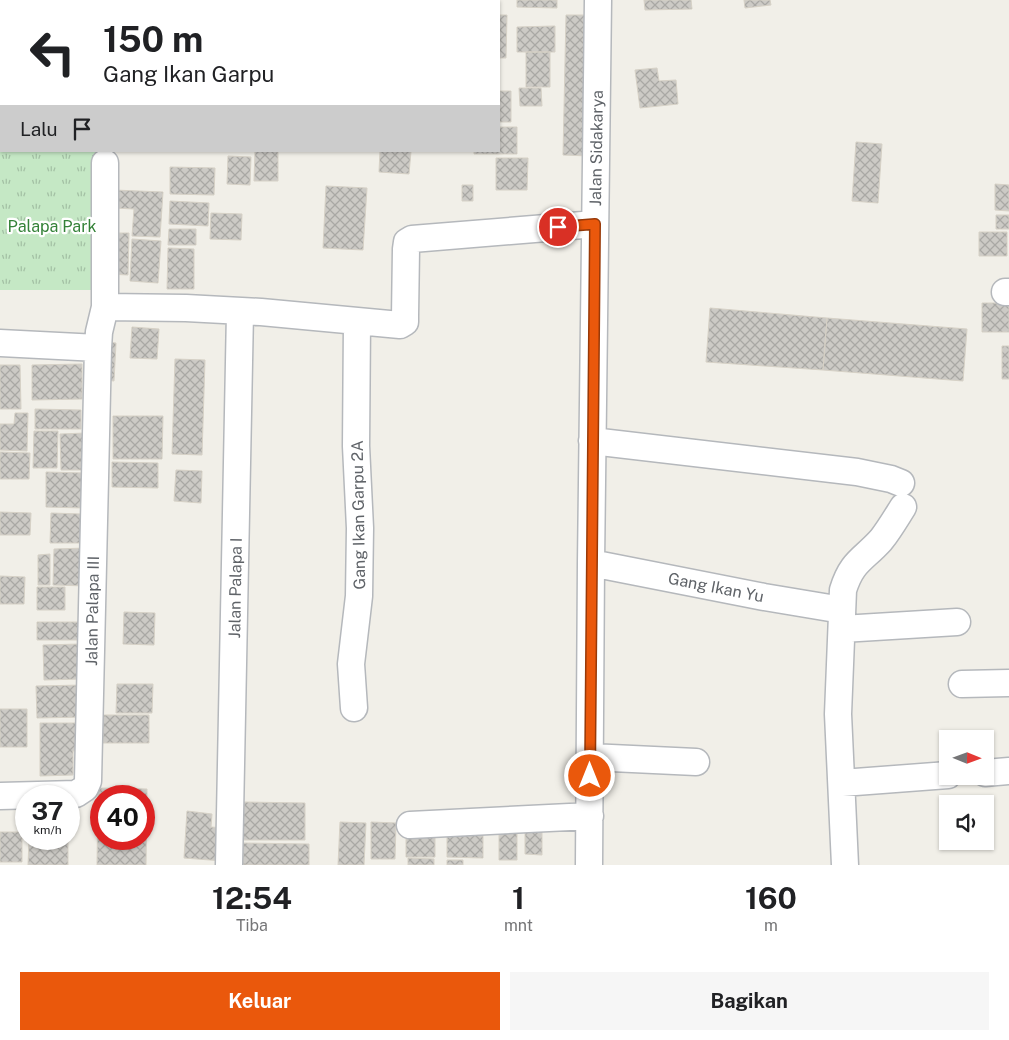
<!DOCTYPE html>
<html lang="id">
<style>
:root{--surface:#fff;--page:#f6f6f6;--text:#202124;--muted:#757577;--accent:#ea580c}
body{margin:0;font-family:"Public Sans",sans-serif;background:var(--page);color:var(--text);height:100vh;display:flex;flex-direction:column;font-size:19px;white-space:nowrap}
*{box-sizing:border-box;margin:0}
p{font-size:16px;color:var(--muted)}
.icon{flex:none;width:28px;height:28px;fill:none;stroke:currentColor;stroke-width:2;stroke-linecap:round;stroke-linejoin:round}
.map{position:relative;height:865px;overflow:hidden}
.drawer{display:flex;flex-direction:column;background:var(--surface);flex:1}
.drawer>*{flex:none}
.banner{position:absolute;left:0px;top:0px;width:500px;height:152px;box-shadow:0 1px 4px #0004;background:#fff;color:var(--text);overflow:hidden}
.needle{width:32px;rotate:91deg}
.buttons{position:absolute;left:939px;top:730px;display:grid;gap:10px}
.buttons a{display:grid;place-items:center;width:55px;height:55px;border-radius:0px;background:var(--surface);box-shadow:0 1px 4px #0004;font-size:25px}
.speed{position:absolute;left:15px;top:785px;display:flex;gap:10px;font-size:25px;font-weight:700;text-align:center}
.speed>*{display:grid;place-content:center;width:65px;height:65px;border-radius:50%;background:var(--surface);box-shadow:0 1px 4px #0004;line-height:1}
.speed small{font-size:12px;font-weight:400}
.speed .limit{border:8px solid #d22;background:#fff;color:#111}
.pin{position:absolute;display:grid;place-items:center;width:42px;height:42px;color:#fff;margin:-21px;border:2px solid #fff;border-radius:50%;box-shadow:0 1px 5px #0007}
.me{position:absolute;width:55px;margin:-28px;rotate:0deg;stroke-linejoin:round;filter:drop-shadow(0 0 4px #0008)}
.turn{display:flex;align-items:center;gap:18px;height:105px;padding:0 20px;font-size:22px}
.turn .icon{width:65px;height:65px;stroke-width:2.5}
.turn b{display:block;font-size:35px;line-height:42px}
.then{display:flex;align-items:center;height:48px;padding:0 20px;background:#0003;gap:10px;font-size:19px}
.eta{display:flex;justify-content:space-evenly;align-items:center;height:85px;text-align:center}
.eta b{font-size:30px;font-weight:700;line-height:35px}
.cta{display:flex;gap:10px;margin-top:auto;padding:10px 20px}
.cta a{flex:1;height:58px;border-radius:0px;background:var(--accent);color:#fff;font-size:20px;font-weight:700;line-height:58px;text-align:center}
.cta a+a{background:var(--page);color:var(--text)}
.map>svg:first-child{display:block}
</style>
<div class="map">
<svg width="1009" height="865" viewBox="0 0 1009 865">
<defs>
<pattern id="park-tufts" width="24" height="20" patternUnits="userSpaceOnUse" patternTransform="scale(1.25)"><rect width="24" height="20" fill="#c5e8c5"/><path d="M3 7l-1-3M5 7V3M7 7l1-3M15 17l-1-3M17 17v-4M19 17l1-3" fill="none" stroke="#a3c0a4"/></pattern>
<pattern id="building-cross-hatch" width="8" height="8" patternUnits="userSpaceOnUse" patternTransform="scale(1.25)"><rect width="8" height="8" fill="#cccac5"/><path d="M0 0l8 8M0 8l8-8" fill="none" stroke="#a9a8a4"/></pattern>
</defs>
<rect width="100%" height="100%" fill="#f1efe8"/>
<path fill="url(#park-tufts)" d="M0 108H1V151H102L103 290H0Z"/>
<path fill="url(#building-cross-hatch)" stroke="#d6d1c6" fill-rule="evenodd" d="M517 0H557V8L517 7Z
M644 0H691L692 9 645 10Z
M744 0H770L771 5 745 8Z
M499 15H507L506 58H499Z
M566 15H592L589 156 563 155Z
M555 26V52H517V27Z
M526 52H550V87H526Z
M657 68 659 81 676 80 678 104 640 108 635 70Z
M519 88H541L542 106H520Z
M499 91H511V122H499Z
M499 127H517V154H474V151H499Z
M856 142 882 144 878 203 852 201Z
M255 151H278V181H254Z
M380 151H411L409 174 379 172Z
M228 156 251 157 250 185 227 184Z
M496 158H528L527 190H496Z
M170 167 215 168 214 195 170 194Z
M995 184 1009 185V211L995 210Z
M462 185H473V201H462Z
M326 186 367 188 363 250 323 248Z
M114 190 163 192 160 237 132 236 134 209 114 208Z
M170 201 209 203 208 226 169 224Z
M211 213 242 214 241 240 210 239Z
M996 215H1009V229H996Z
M169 229H196V245H168Z
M979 232H1007V256H979Z
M111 233H129L128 275 109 274Z
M132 239 161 241 158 283 130 281Z
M168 248 194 249V289H167Z
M982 303H1009V332H982Z
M710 308 827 318 823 370 706 362Z
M827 318 967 329 963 381 823 370Z
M132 327 159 329 157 359 130 358Z
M107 342 116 343 114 381 105 380Z
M1002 346H1009V379H1002Z
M175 359 205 360 202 455 172 454Z
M82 364V399L32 400V365Z
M0 365H20L21 409H0Z
M35 409 81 410V429H35Z
M15 413H28L27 451 0 450V424H14Z
M113 416H163L162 459H113Z
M34 431H58L57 468H33Z
M86 433V470H61L60 434Z
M0 452 30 453 29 479H0Z
M112 462 158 463V488L112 487Z
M176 470 202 471 201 503 174 501Z
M46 472 84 473V508L46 507Z
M0 512 31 513 30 535H0Z
M51 513 81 514V543H50Z
M87 548V586L53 585 54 549Z
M50 554V585H38V555Z
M0 576 25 577 24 604H0Z
M37 587H65V610H37Z
M124 612 155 613 154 645 123 644Z
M37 622H84V640H37Z
M80 644 81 679 44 680 43 645Z
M117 684H153L152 713H116Z
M83 685V717L37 718 36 686Z
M0 709H27V747H0Z
M103 715H149V743H103Z
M40 723H85V751H73V775L40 776Z
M98 788 147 789 146 865H97ZM101 796H144V839H101Z
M244 802 305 803V840H243Z
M187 811 212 814 211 827 225 828 223 861 184 858Z
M340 822 366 823 364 865H338Z
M371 822 396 823 395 859H371Z
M447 824 483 825V858L447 857Z
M525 824H542V855L525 854Z
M406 827H435V857H406Z
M499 828H517V860H499Z
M0 832H22V862H0Z
M29 839H68V865H28Z
M243 843 309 844V865H243Z
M408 858 434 859V865H408Z
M447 860H463V865H447Z"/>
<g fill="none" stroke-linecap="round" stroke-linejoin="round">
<g stroke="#b5b8bc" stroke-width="29">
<path id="minor" d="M1005 292H1009
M105 307 186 308 261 312 400 325 405 322V317L406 249 407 242 412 239 595 224
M0 343 98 348
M592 441 857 472 891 479 901 483
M591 563 764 597 842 610
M842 629 957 622
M962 684 1009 683
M354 708 351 664 359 596 360 528 356 446 357 322
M590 757 696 762
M985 773 1009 771
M842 783 948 775
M0 796 76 794 85 788 88 781 98 348 99 332 105 307V163
M410 825 590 816
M229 865 240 312
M589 865 591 563 598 0
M845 865 838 714 843 590C852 561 863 560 881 540 889 530 896 518 903 507"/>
</g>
<use href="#minor" stroke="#fff" stroke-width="26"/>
</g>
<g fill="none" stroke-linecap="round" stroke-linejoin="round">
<g stroke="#983908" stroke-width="12">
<path id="route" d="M558 227 595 224 590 776"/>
</g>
<use href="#route" stroke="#ea580c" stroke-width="9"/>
</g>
<g text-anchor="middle" stroke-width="4.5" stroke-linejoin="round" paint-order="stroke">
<g font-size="16" fill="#5f6368" stroke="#fff">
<text transform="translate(596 148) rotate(-89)" y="6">Jalan Sidakarya</text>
<text transform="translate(358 515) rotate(-91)" y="6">Gang Ikan Garpu 2A</text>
<text transform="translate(716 587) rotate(11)" y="6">Gang Ikan Yu</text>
<text transform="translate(235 588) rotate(-89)" y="6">Jalan Palapa I</text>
<text transform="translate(92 611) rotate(-89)" y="6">Jalan Palapa III</text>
</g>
<g font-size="16" fill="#348238" stroke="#fff">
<text x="52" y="232">Palapa Park</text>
</g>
</g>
</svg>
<div class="buttons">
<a><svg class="needle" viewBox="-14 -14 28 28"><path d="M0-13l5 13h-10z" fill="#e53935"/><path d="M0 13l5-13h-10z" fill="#757577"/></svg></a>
<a><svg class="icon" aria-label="sound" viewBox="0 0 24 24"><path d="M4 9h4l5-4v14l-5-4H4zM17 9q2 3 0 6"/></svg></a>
</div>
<div class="speed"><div>37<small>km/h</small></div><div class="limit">40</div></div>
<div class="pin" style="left:558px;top:227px;background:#d93025"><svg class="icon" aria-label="arrive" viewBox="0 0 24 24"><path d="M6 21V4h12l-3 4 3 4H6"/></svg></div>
<svg class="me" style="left:590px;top:776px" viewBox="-20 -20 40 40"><circle r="17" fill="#ea580c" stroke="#fff" stroke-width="3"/><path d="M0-11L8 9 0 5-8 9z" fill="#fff"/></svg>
<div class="banner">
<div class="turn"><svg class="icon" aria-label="left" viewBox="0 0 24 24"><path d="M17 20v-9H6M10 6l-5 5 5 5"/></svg><div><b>150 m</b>Gang Ikan Garpu</div></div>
<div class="then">Lalu<svg class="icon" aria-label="arrive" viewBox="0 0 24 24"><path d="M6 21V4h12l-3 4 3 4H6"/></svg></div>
</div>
</div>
<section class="drawer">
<div class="eta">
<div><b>12:54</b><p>Tiba</p></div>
<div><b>1</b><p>mnt</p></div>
<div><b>160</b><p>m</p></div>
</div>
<div class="cta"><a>Keluar</a><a>Bagikan</a></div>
</section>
